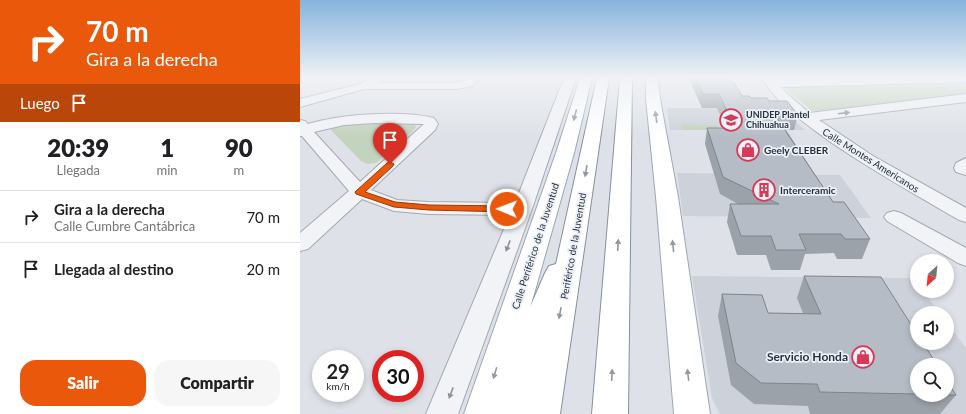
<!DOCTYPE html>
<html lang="es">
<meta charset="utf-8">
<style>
:root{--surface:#fff;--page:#f6f6f6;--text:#202124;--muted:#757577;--line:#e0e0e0;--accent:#ea580c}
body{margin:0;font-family:Lato,sans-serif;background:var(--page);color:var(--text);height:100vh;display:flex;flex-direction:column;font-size:15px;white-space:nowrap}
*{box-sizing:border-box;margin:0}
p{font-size:13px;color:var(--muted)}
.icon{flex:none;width:22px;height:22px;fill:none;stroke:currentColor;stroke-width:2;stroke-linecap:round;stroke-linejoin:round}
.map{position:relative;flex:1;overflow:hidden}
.panel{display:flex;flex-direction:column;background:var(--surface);width:300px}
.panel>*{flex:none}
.banner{background:#ea580c;color:#fff;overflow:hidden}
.needle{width:26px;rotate:207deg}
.tools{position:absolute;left:610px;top:254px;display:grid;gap:8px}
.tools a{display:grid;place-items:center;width:44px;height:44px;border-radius:50%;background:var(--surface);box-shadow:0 2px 6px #0003;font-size:20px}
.speed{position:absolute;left:12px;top:350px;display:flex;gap:8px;font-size:20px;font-weight:700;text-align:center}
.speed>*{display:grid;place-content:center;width:52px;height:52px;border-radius:50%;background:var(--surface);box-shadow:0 2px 6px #0003;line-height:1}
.speed small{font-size:10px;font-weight:400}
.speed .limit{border:6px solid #d22;background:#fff;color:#111}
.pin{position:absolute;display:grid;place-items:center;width:34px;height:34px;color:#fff;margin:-41px -17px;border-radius:50% 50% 50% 0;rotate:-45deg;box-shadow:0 0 4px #0007}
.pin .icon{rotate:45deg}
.me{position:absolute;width:44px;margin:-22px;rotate:271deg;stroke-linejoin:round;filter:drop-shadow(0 0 3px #0008)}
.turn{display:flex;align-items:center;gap:14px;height:84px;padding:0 20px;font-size:18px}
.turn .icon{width:52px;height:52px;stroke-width:2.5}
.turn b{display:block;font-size:28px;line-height:34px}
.then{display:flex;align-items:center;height:38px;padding:0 20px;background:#0003;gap:8px;font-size:15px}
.eta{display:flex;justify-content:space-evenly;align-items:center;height:68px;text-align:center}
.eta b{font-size:24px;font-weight:800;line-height:28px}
.primary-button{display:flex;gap:8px;margin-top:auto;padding:8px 20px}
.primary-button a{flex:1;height:46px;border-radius:16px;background:var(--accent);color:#fff;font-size:16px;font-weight:800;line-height:46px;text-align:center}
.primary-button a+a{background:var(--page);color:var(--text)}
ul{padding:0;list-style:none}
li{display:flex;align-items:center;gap:12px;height:52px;padding:0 20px;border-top:1px solid var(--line)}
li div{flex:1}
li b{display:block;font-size:15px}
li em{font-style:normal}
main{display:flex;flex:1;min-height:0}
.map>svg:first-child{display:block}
</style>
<main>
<section class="panel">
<div class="banner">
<div class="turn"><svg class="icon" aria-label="right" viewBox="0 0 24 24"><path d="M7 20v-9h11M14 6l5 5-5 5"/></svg><div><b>70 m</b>Gira a la derecha</div></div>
<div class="then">Luego<svg class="icon" aria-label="arrive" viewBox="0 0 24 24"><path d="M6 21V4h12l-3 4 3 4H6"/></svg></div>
</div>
<div class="eta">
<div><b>20:39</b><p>Llegada</p></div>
<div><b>1</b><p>min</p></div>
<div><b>90</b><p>m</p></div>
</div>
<ul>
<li><svg class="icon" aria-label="right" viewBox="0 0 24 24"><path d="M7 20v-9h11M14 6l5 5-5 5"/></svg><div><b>Gira a la derecha</b><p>Calle Cumbre Cantábrica</p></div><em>70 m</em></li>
<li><svg class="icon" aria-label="arrive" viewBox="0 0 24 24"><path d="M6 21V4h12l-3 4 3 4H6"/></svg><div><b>Llegada al destino</b></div><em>20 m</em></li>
</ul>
<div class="primary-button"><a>Salir</a><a>Compartir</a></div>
</section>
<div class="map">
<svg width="666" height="414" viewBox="0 0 666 414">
<rect width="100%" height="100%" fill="#dee2e8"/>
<path fill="#ccd1da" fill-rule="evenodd" d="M367 108 482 109 505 130H370Z
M377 173 540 175 571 218 383 216Z
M392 276 613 278 617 283V291H623L640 313H617V343H647V322L666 348V414H420L412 398ZM617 365H647V395H617Z"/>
<path fill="#c4d3be" d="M84 78H168L166 81 160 83 90 82 79 81Z
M666 82V93L521 112 511 110 486 89 488 86Z
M114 123 116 127 112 132 76 163 67 164 61 161 30 129 38 125 46 124Z
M382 124 416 125 418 130H382Z"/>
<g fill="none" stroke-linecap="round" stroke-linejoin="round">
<g stroke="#a3a9b2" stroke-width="2">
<path id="minor" d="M71 78H79L81 80 79 83H157L164 81 168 78H180L172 86 157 89H64L0 107V99L60 84Z
M264 78H276L232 209 158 414H126L210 215 129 214 94 211 62 199 8 249 0 251V233L49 191 2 136H0V120L5 121 8 124C41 114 100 110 134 118L138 124 135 130 71 190 97 200 129 202 215 203ZM74 123 124 124 60 182 14 132 44 125Z
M462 78H473L475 80 666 78V82L480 87 509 113 666 94V102L519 120 573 156 666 208V222L659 220C616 195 573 171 532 143 506 124 478 105 462 78Z
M666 158V175L656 172 654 168 656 163Z
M594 211 601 213 666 248V266L658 263 587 221 584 217 587 213Z"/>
</g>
<g stroke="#9ca7b5" stroke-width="2">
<path id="major" d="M280 78H292L274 153 200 414H164L256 153Z
M346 78H358L360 99 378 197 410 414H374L356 197 346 99Z"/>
</g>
<g stroke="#8490a0" stroke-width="2">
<path id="highway" d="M297 78H309L260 414H190L214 344 245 273 249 266 256 264Z
M320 78H332L328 414H292Z"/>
</g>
<use href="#minor" fill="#f1f3f6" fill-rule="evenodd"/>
<use href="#major" fill="#fff" fill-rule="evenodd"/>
<use href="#highway" fill="#fff" fill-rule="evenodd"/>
</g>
<path fill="#9ca2a9" d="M378 78H431L442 96 451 98 469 101 498 115 494 130H486L533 202 570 239 562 259H537L534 253 505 254 500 270H471L466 255H437L427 222 430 204H438L420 194 405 144 407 128H426L417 108H402L389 79H378Z
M504 276 617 365V395H656L640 414H510L508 406 454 404 431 385 418 316 422 294 468 313H503L497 298Z"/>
<path fill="#b5bcc5" stroke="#7f848a" d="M396 78H431L442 96H449L451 98H467L469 101H487L498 115H475L533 202H544L570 239H545L541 234H499L506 250H476L471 236H441L430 204H479L423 177 407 128H435L419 94H403Z
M504 276 581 277 617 334V343H623L637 365H617V394L520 392 517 384 461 383 436 363 422 294 462 295 468 313 521 314Z
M647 381 656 395H647Z"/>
<defs><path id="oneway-solid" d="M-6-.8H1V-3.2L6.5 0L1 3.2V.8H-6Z"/></defs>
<g fill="#8c929b">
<use href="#oneway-solid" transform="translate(544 113) rotate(-7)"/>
<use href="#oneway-solid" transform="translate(208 246) rotate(111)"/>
<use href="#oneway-solid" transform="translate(151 393) rotate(111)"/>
</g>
<g fill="#9298a0">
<use href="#oneway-solid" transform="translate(275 115) rotate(105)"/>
<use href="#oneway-solid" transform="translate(356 117) rotate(-98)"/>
<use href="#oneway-solid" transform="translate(286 171) rotate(100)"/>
<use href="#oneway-solid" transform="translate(318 245) rotate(-87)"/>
<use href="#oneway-solid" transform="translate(373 246) rotate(-96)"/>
<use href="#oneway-solid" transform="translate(260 313) rotate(101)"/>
<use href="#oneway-solid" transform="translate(195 373) rotate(107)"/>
<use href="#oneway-solid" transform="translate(312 375) rotate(-87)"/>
<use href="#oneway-solid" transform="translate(388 375) rotate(-97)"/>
</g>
<linearGradient id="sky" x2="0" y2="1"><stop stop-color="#87b3dc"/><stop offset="0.57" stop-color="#f0f2f5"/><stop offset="1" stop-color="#f0f2f5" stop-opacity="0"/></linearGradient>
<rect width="666" height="136" fill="url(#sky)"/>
<path fill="#ea580c" stroke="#983908" d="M90 162 94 164 93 166 65 192 95 202 129 205 207 206 211 209 207 212 129 210 94 207 56 194 55 192 56 191 87 163Z"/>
<defs>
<g id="school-ring" transform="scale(1.15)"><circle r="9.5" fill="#edf1f6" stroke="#d63a58" stroke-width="1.5"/><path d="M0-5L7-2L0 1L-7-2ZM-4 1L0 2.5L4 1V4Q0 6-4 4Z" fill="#d63a58"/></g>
<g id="shop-ring" transform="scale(1.15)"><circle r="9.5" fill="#edf1f6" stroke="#d63a58" stroke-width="1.5"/><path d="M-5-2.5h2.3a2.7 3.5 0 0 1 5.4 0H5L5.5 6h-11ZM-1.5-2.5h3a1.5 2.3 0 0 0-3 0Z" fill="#d63a58"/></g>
<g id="building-ring" transform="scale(1.15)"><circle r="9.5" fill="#edf1f6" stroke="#d63a58" stroke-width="1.5"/><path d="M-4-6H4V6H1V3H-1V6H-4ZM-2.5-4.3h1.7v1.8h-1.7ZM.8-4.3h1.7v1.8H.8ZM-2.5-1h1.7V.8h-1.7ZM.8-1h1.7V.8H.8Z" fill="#d63a58"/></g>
</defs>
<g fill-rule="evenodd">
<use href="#school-ring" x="431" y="120"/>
<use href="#shop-ring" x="448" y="150"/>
<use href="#building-ring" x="464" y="190"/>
<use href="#shop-ring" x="563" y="357"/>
</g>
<g text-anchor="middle" stroke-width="3.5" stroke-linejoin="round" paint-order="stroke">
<g font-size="9" font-weight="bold" fill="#263140" stroke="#edf1f6" text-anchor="start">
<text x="446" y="118">UNIDEP Plantel<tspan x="446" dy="10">Chihuahua</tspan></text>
</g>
<g font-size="10" font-weight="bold" fill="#263140" stroke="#edf1f6" text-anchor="start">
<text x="464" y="154">Geely CLEBER</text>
<text x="480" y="194">Interceramic</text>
</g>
<g font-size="10" fill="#263140" stroke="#edf1f6">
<text transform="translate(571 160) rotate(32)" y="4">Calle Montes Americanos</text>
<text transform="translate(235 246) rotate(-72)" y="4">Calle Periférico de la Juventud</text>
<text transform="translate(273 246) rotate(-80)" y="4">Periférico de la Juventud</text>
</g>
<g font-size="12" font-weight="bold" fill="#263140" stroke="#edf1f6" text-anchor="end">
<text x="548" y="361">Servicio Honda</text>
</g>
</g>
</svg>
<div class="tools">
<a><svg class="needle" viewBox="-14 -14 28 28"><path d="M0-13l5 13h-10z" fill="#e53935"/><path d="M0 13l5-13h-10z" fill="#757577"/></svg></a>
<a><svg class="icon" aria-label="sound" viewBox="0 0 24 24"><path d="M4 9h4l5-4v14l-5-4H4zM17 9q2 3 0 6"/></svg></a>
<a><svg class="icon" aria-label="search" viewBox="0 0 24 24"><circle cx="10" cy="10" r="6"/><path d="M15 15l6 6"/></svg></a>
</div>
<div class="speed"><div>29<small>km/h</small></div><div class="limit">30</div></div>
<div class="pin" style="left:90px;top:164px;background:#d93025"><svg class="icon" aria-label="arrive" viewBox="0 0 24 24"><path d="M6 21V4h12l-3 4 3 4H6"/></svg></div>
<svg class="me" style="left:207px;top:209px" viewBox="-20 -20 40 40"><circle r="17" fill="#ea580c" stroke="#fff" stroke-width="3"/><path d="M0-11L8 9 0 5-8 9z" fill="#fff"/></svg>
</div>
</main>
